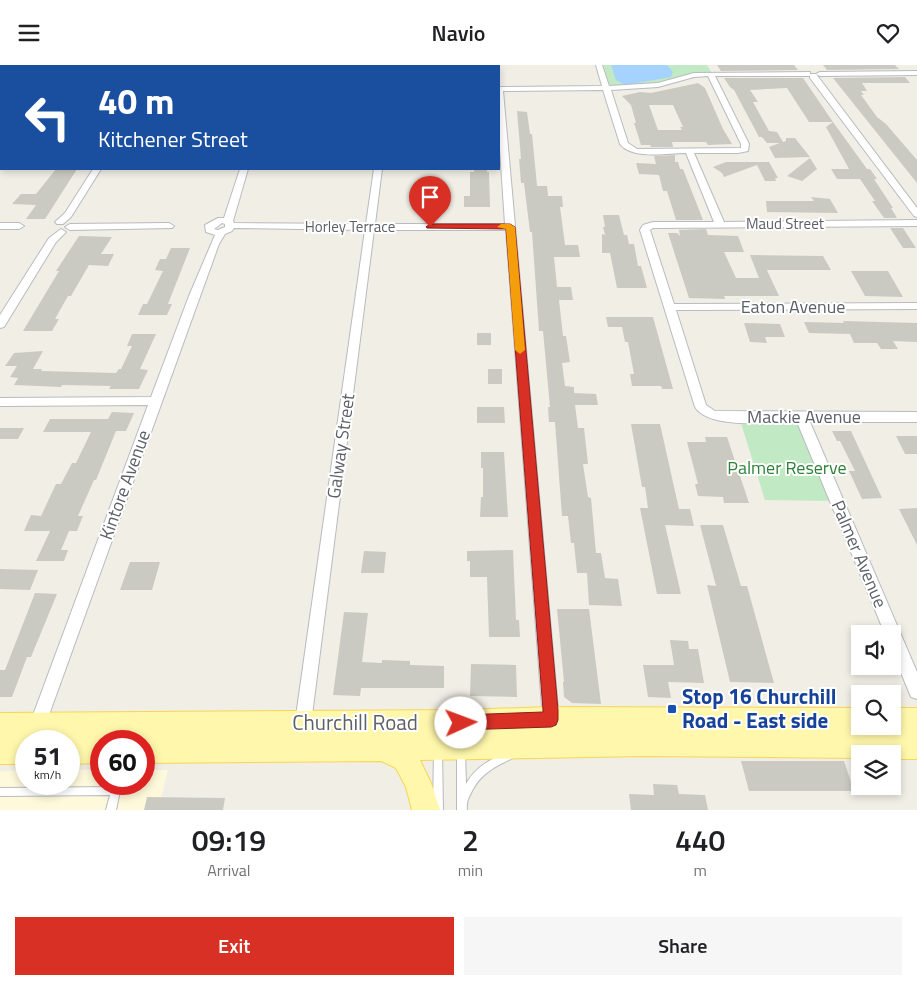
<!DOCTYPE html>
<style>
:root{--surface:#fff;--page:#f6f6f6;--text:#202124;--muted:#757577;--accent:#d93025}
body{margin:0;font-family:"Titillium Web",sans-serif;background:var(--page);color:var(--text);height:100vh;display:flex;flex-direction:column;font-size:19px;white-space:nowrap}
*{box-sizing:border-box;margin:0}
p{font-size:16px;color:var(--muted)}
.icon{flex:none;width:28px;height:28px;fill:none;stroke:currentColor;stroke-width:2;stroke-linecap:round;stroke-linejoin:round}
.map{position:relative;height:745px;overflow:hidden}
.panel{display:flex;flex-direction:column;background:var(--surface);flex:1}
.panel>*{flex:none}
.top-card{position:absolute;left:0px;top:0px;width:500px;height:105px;box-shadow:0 2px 8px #0003;background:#1a4fa0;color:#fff;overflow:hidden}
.fabs{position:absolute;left:851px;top:560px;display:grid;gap:10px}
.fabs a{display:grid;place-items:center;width:50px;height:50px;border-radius:0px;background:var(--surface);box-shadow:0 2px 8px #0003;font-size:25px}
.speed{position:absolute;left:15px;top:665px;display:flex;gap:10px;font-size:25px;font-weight:700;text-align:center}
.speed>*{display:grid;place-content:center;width:65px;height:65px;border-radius:50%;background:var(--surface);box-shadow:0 2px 8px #0003;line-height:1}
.speed small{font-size:12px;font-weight:400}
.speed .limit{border:8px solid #d22;background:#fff;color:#111}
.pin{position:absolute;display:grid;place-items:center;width:42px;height:42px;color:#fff;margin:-51px -21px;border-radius:50% 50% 50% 0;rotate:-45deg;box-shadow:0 0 5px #0007}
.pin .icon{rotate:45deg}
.me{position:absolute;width:55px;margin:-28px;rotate:88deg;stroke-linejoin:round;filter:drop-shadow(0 0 4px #0008)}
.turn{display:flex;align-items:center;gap:18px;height:105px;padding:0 15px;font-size:22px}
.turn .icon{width:65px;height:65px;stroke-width:2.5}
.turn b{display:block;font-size:35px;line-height:42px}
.eta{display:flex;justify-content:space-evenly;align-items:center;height:85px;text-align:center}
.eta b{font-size:30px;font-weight:600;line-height:35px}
.button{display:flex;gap:10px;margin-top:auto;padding:10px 15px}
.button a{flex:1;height:58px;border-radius:0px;background:var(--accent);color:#fff;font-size:20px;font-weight:600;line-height:58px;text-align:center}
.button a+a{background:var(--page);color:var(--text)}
header{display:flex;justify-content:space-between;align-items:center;height:65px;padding:0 15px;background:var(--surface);font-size:22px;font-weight:600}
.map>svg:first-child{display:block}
</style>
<header><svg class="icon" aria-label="menu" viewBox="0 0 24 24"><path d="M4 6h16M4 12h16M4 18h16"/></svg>Navio<svg class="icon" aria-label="heart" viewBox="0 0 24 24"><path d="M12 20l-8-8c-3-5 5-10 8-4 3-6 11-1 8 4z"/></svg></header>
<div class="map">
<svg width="917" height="745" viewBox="0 0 917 745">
<rect width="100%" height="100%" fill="#f0eee5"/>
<path fill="#fff9db" d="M26 705V719H69V705H101V719H144V705H168L158 745H0V706Z"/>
<path fill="#c1e9c4" d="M603 0H707L711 7C685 8 629 29 609 19Z
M740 355H801L832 436 765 435Z"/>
<path fill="#a6d2ff" d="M611 0H667L673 7 671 12 631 19 625 20 616 15Z"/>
<path fill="#cbcac2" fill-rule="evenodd" d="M717 0H794L798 5 721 6Z
M823 0H895L899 4 827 5Z
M905 12 910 18H862L867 26H861L864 30H861L877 52 886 59 917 95V118L833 13Z
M724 13H803L833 57H809L787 23 750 25 758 37H753L769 66 777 67 783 77 786 76V73H795L810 92 775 93 769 82 780 78H767L762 72H759L734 25 730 22Z
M698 18 705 23 723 64 732 79 708 80 706 77H672L673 82H651L650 80H641L634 58H636L631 40 622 31 640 27 651 28ZM649 40H673L683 62H680L682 65H658Z
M517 46 527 47 530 69H532L537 121H547L548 131H562L563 142H560L565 180H578L580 192H554L557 222H571L573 235H559L563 271H566L570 297 562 298 565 321 574 322V328L596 329 598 340H575L578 363H584L588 399H583L588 432 591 433 596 488H601L605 513 618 514 622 541 589 540 587 508H577L574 478H571L568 451H562L555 357H549L548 342H550L543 266H539L532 167H530L524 118H521L519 94H521Z
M833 57 867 104H870L877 114H874L893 143H891L897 153H884L872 136H875L860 114H837L831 104H849L826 62Z
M675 90V97H678L680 104H683L703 155H676L667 126H663L659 110 639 109 636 98 656 99 654 91Z
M810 93 817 104 802 116 787 111Z
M726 97H769L778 113H775L776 116H765L757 100 724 112 722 108 713 102Z
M56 104H77L45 154H26L36 140 12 139 21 129H36Z
M474 104H487V107H489L490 142H464V131H470V107H474Z
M811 132 830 134 838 148 767 147 766 136H814Z
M603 150H619L624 170H627L629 179H634L638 201H641L647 223H617L610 188H602V169L605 170 603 162H605Z
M890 163H903L916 183H903Z
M706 164 708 170 738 171 744 187H724L736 213H759L750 190 823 191 831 205H767L779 231H724L725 234 689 233 668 168H677L680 171 679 165Z
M79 171 112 172 101 189H114L108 201 89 200 71 231H68L55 254H59L52 266H23L59 206H56Z
M171 183H190L168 239H172L167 250H138L143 239H147L163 206 155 205 160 194H166Z
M851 206H888L903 232 865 231Z
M606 252H653L673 324H662L661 321H632L630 309H634L628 277H625L622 262H608Z
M843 256 917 258V277L893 276 898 284H881L877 278H854L850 269 809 268 804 257 844 258Z
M744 258 780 259 785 272H765L767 278 750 277Z
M477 268H491V280H477Z
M132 269H156L140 304 148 305 139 324H109L111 321 62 320 61 322 14 320 18 313 10 312 17 301H5L14 288 43 286 33 304H42L41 306 116 308 119 304H121L132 281H127Z
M488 304H502V319H488Z
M477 342H504L505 358H477Z
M112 347 134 348 126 366H116L96 415H94L78 451H83L77 466H69L61 485H68L64 496H36L50 466H24L31 450 41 451 56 419H61L72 398H76L91 367H43L50 354H108Z
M631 359H660L679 444H690L694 461 665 460 681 529H657L640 443H648L645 422H642Z
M0 363H24L18 374H0Z
M832 366H851L882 433 862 434 849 406H855L840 376H837Z
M896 371H917V389H905Z
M705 372H727L749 438H724L723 432 698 431 695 419H698L687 377H706Z
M481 387H504L508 452H480L481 432H483V403H481Z
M917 443V480L899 444Z
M700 460H723L741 521H747L774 618 730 617 707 520 716 521Z
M513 485 516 555H519L520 572H489L487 512H470V496H467V486Z
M364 486 386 487 384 508H361Z
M130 497H160L152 525H120Z
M0 504 38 505 30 525 0 524Z
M35 528 57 529 31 592H27L12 632H0V605H5Z
M557 544H589L601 639 572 638 564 632 563 617H564Z
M344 547 368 548 362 597 382 598V595L410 596V600L444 601V623H361L360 631 333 630Z
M670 575 688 576 689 584H698L704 618 668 617 671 633 648 632 643 600H674Z
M471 599 516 600 517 632 470 631Z
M741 696H844L854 726H749Z
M653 719 677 720 679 729 705 730 708 745H631L629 729 654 730Z
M147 732 225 733 223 745H144Z"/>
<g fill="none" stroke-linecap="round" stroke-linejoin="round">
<g stroke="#b8bbc0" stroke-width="2">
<path id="service" d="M438 682 441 683 442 686 443 745H433L434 686 435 683Z
M461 682 464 683 465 686 466 719C476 701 491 694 510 686L513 687 514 690 513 693C496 701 481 708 472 726 469 732 466 737 467 745H457V686L458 683Z
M116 722 119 723 120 726 116 745H106L110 730 0 731V723Z"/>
</g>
<g stroke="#b8bbc0" stroke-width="2">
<path id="minor" d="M158 0H164V1H158Z
M443 0H449V1H443Z
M596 0H602L609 21 658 18 694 8 810 7V11H715L749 79 748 86 738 88H694L724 157 917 155V161L653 163 650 165 674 239 917 238V244L676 245 706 340 715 346 917 347V357H810L917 607V634L911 632 892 586V569H885L797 357C773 357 709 365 695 342L640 165 643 160 653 157H714L686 88C667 88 633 95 620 79L603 25 503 26 559 655 557 661 551 663 545 661 543 655 506 165H374L311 658 309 664 303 666 297 664 295 658 365 165 234 163 232 166 225 169 219 179 45 661 43 667 37 669 31 667 29 661 148 340 0 341V333L151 332 189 231 215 170 206 167 205 160 218 153H224L240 104H248L233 156 234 158 366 159 374 104H382L375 159H505L499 69V22L602 21ZM708 11 741 79V83L637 84 628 78 611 25 658 22 694 12ZM222 158 225 159V162L218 165 214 164Z
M917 6V10L820 11 816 9 820 7Z
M810 9H816L917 143V152L914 151 810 13Z
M0 28H1V32H0Z
M93 104H101L71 152 63 159H57L55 157 65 148Z
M0 158H19L24 161 19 164H0Z
M169 158 174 161 172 163 70 165 65 162 70 159Z
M61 164 66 167 56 177 4 262 0 263V250L49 173Z"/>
</g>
<g stroke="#f8d656" stroke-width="2">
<path id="primary" d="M551 642 860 643V661H870L869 665 862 668H890L883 665 882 661H892V643H917V694H892V689H860V693L644 691 420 695 431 718 440 745H412L406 722 396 703 381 696 144 698V676H135L143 673H103L110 676H101V698L69 699V676H61L69 673H27L34 676H26V699H0V648L461 645Z"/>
</g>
<use href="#service" fill="#fff" fill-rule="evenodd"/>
<use href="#minor" fill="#fff" fill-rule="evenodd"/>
<use href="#primary" fill="#fff7ab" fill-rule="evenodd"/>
</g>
<path fill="#d93025" stroke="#8d1f18" d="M430 159H510L515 162 558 645V655L556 660 551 662 461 665 456 663 454 658 456 652 461 650 543 647V645L506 164 427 163 426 162Z"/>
<path fill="#f59e0b" d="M510 159 515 162 525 285 520 289 515 285 506 164 497 162 501 159Z"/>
<rect fill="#1a4fb4" stroke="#fff" stroke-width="2" x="667" y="639" width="10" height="10" rx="2.5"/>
<g text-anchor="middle" stroke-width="4" stroke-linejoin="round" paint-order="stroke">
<g font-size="15" fill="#5d6167" stroke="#fff">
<text x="785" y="164">Maud Street</text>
<text x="350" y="167">Horley Terrace</text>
</g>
<g font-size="18" fill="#5d6167" stroke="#fff">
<text x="793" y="248">Eaton Avenue</text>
<text x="804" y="358">Mackie Avenue</text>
<text transform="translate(341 381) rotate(-82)" y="6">Galway Street</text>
<text transform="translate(125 420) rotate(-70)" y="6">Kintore Avenue</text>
<text transform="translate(859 489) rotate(67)" y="6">Palmer Avenue</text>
</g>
<g font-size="18" fill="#30823a" stroke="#fff">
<text x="787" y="409">Palmer Reserve</text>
</g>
<g font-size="21" font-weight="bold" fill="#164399" stroke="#fff" text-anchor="start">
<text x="682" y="639">Stop 16 Churchill<tspan x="682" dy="24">Road - East side</tspan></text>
</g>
<g font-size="21" fill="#5d6167" stroke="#fff">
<text x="355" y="665">Churchill Road</text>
</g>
</g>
</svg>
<div class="fabs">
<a><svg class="icon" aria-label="sound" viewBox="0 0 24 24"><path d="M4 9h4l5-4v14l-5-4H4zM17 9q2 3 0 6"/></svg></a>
<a><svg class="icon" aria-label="search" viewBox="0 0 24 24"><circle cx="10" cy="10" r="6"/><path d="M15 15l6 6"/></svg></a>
<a><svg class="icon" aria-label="layers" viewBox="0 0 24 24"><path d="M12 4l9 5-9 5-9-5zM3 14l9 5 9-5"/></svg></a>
</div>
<div class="speed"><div>51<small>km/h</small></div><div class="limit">60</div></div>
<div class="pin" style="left:430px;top:162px;background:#d93025"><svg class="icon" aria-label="arrive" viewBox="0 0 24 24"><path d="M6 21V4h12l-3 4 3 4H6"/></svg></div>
<svg class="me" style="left:461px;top:658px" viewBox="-20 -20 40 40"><circle r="19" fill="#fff"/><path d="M0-13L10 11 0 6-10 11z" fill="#d93025"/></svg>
<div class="top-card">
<div class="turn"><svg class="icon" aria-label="left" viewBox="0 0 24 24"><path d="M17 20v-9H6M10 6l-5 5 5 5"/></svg><div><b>40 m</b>Kitchener Street</div></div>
</div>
</div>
<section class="panel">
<div class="eta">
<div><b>09:19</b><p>Arrival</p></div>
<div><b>2</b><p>min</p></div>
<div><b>440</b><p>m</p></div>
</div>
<div class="button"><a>Exit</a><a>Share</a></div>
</section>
